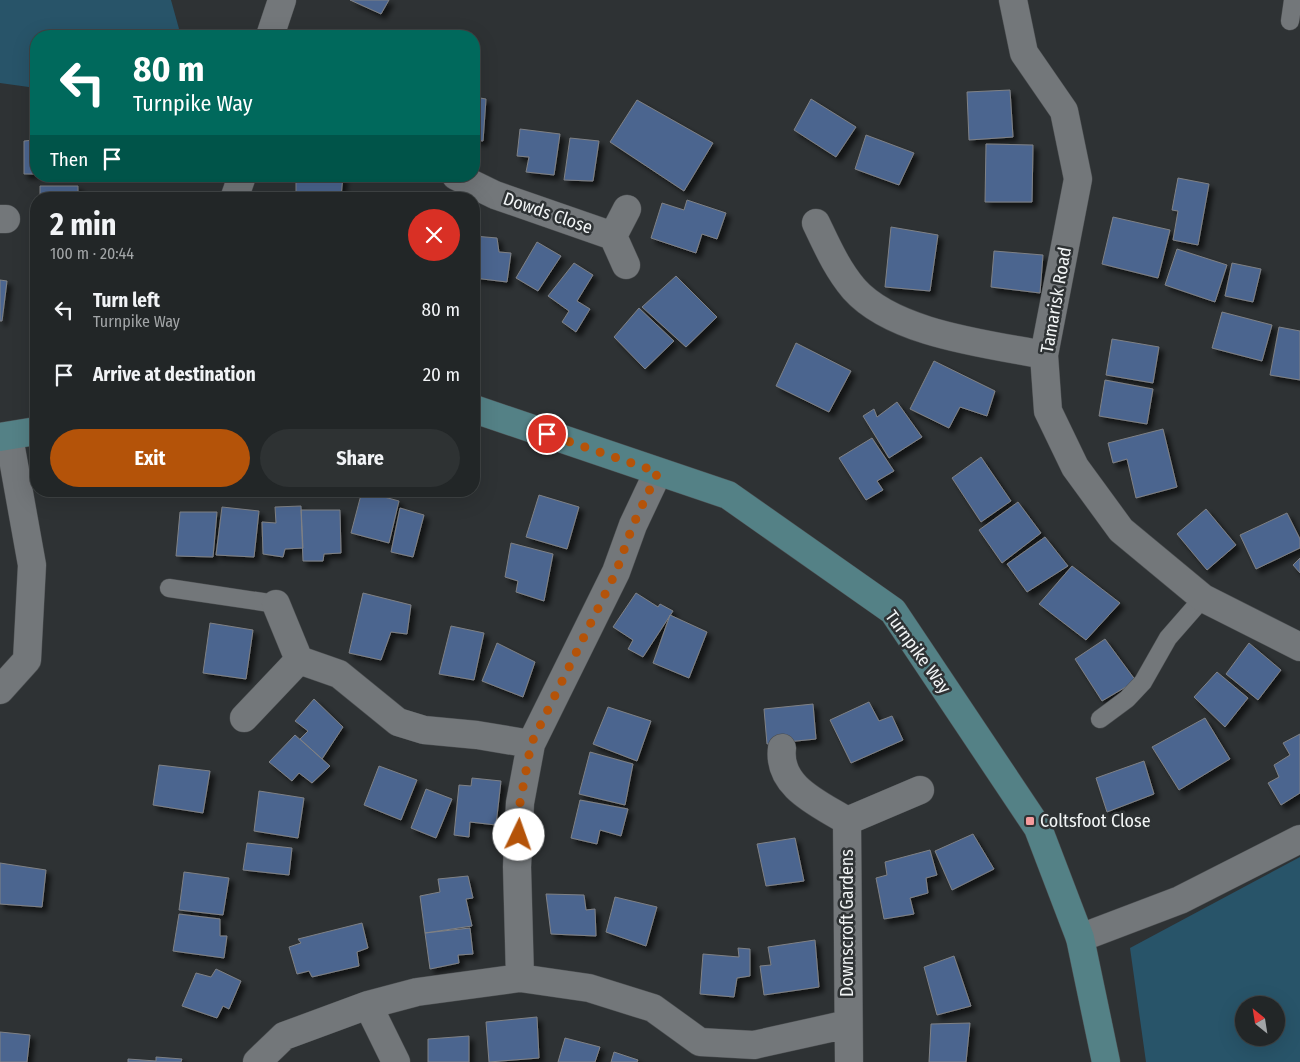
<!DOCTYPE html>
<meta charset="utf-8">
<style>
:root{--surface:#222627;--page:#2e3233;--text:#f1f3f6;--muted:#a2a5a7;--line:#3f4344;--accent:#b45309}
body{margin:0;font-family:"Fira Sans Condensed",sans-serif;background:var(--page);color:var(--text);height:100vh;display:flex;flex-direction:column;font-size:19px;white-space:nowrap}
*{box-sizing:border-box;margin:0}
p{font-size:16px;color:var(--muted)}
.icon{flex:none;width:28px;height:28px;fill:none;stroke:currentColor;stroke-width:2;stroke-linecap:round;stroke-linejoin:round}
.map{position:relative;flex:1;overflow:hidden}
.sheet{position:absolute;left:30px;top:192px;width:450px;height:305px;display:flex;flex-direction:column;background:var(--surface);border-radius:20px;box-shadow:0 5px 20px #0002,0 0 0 1px var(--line)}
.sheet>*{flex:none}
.banner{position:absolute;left:30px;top:30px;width:450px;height:152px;border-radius:20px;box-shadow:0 5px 20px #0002,0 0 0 1px var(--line);background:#00695c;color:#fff;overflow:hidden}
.needle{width:32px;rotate:330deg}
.buttons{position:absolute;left:1235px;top:996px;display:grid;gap:10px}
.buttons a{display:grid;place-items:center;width:50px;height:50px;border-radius:50%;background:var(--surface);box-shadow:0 5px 20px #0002,0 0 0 1px var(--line);font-size:25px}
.pin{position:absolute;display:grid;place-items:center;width:42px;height:42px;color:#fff;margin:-21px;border:2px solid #fff;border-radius:50%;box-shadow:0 1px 5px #0007}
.me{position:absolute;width:55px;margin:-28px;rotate:3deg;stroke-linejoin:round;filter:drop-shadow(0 0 4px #0008)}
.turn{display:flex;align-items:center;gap:18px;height:105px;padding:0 20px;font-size:22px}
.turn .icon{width:65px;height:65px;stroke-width:2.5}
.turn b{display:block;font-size:35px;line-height:42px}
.then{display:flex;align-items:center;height:48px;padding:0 20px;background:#0003;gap:10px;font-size:19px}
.round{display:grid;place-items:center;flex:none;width:52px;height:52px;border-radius:26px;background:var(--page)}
.summary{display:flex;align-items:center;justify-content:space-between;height:85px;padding:0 20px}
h1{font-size:30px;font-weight:700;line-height:38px}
.primary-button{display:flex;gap:10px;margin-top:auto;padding:10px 20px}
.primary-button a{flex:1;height:58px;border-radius:30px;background:var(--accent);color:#fff;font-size:20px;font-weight:700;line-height:58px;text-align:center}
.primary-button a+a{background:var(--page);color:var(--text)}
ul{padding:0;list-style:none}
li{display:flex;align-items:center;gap:15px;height:65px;padding:0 20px}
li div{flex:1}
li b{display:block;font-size:19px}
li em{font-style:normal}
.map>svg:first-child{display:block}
</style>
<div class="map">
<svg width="1300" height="1062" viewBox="0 0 1300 1062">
<defs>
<filter id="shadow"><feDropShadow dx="4.5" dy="4.5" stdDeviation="2.5" flood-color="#0009"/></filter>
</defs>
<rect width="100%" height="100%" fill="#2e3234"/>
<path fill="#285469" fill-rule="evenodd" d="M0 0H171L181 36H36V88L0 83Z
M1300 857V1062H1146L1130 948ZM1244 1005H1276V1038H1244Z"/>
<path fill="#4c658f" stroke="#7f8185" filter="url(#shadow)" d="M350 0H389L381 14Z
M1010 90 1013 137 969 140 967 92Z
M474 97 486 99 483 141 474 140Z
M811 99 856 127 836 157 794 130Z
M637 100 713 143 684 191 610 142Z
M34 121H36V174H24V141L34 140Z
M520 129 560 134 554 175 526 172 529 157 517 156Z
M866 135 914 153 899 185 855 169Z
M570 138 599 141 593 181 564 180Z
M986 144 1033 145 1032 202H985Z
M296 176H343L341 197 296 196Z
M1178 178 1209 184 1198 245 1173 240 1178 211 1172 210Z
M40 186H78V199H40Z
M687 200 726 213 717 239 702 234 696 253 651 238 662 203 684 210Z
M1113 217 1170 230 1158 278 1102 264Z
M891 227 938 235 930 291 885 287Z
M474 236 497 238 499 252 511 253 507 282 474 278Z
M537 242 561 256 538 291 516 278Z
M1177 249 1227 265 1215 302 1165 285Z
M994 251 1043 255 1040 293 991 287Z
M574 263 593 275 577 301 590 309 576 332 562 322 569 311 548 296Z
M1232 263 1261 269 1253 302 1225 296Z
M676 276 717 317 686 347 642 307Z
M0 280 7 281 2 321H0Z
M639 308 674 341 645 369 614 337Z
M1222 312 1272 325 1262 361 1212 348Z
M1279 327 1300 331V380L1270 375Z
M1112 339 1159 347 1153 383 1106 375Z
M796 343 851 371 829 412 776 386Z
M934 361 995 391 987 416 960 407 949 428 910 409Z
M1105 380 1153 389 1147 424 1099 416Z
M897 402 922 437 889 458 863 416 874 409 877 417Z
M1163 429 1177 487 1136 498 1127 459 1113 463 1108 443Z
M872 438 894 471 877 481 883 490 866 500 839 458Z
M981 457 1011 501 981 522 952 478Z
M362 491 399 501 389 543 351 533Z
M539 495 579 507 567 549 526 537Z
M1018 502 1041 533 1002 563 979 530Z
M301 506 303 548 285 549 283 557 263 554 262 522 276 523 275 507Z
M222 507 259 511 254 557 216 555Z
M400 508 424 515 413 557 391 552Z
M1206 509 1236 545 1207 570 1177 534Z
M301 510H340L341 553 324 554 323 561H303Z
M180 512H217L213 557 176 556Z
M1287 513 1300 539V548L1256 569 1240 535Z
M1045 537 1068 566 1027 592 1007 564Z
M511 543 553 554 544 601 516 592 518 581 505 577Z
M1300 558V573L1293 565Z
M1072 566 1120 603 1086 640 1039 604Z
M363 593 411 605 407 634 391 632 381 660 349 653Z
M636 593 658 607 660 604 673 611 643 657 628 649 633 640 613 627Z
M670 615 707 632 689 678 653 663Z
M210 623 253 630 246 679 203 673Z
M451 626 484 633 474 680 439 674Z
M1105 639 1136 681 1102 701 1075 659Z
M497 643 535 662 523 697 482 681Z
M1249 643 1281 670 1258 700 1226 674Z
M1217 672 1248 698 1225 727 1194 697Z
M314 699 343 727 322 759 300 739 308 731 295 721Z
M869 702 879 721 892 716 903 740 851 763 830 720Z
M813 704 816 739 767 744 764 709Z
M608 707 651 721 637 761 593 744Z
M1205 718 1230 759 1179 790 1152 747Z
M1300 734V793L1281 805 1268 783 1279 777 1274 765 1290 755 1283 743Z
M295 735 330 766 312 783 299 773 292 781 269 762Z
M590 752 633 764 625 805 579 794Z
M1144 761 1154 794 1107 812 1096 778Z
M159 765 210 771 203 813 153 805Z
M379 766 417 780 401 820 364 805Z
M472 778 501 781 496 825 470 822 469 837 454 835 459 785 471 786Z
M426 789 452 799 436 838 411 828Z
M259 791 304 798 298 838 254 831Z
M580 800 628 809 621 836 600 830 597 844 571 838Z
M973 834 994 869 952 890 935 851Z
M795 838 804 881 766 886 757 844Z
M247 843 292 848 289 875 243 870Z
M930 850 937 875 926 878 928 893 910 898 914 914 884 919 876 878 887 875 885 862Z
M0 863 46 870 42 907 0 904Z
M184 872 229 878 223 915 179 910Z
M468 876 473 898 466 899 472 926 425 933 420 896 440 892 438 879Z
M546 894 584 895 586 910 595 909 596 936 551 934Z
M615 897 657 907 646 946 606 932Z
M179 914 220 919V936H227L224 958 173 951Z
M362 923 368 948 357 952 359 966 312 977 309 971 297 974 289 947 301 943 298 939Z
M470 928 473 954 458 955 459 963 430 969 425 933Z
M815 940 819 987 764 995 760 966 771 965 768 947Z
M738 948 750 949V976L737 978 734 997 700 994 703 954 739 957Z
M954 956 971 1006 937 1015 924 967Z
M216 969 241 981 229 1009 223 1006 217 1018 182 1006 196 973 211 977Z
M537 1017 539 1058 489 1062 486 1022Z
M970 1023 966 1062H929L931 1024Z
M0 1032 30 1035 27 1062H0Z
M469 1036V1062H428V1039Z
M565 1038 600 1047 595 1062H558Z
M614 1052 638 1060 637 1062H611Z
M156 1057 182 1059 181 1062H128V1059L156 1061Z"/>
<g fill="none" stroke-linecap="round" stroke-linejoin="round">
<g stroke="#4b4e50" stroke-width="19">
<path id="lane" d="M1290 21 1293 0
M169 588 276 604
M1100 719 1127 699 1143 682 1168 638 1203 598"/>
</g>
<g stroke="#4b4e50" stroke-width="29">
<path id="street" d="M1013 0 1024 53 1064 111 1078 179 1044 355 1048 411 1075 467 1121 530 1203 598 1300 647
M270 36 282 0
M456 176 495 195 613 236
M234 199 242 176
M0 219H6
M816 223C827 246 837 269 854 289 894 334 988 344 1044 355
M626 265 613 236 627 209
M299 660 339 674 398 722 424 730 477 735 531 744
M0 690 27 660 32 565 9 437
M244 718 299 660 276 604
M782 748C777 787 820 804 847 821L920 790
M847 821 849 1062
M1080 938 1180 900 1300 839
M520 978 517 867 520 803 531 744 616 572 633 525 658 472
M368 1005 396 1062
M257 1062 284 1036 368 1005 417 992 520 978 589 988 653 1008 700 1042 754 1045 848 1024"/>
</g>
<g stroke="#4b4e50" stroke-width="29">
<path id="secondary" d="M474 409 728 495 893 611 1038 828 1080 938 1106 1062
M0 437 36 431"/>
</g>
<use href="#lane" stroke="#73777a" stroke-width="18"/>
<use href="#street" stroke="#73777a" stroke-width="28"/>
<use href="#secondary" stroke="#548186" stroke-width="28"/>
</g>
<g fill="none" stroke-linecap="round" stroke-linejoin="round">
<path stroke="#b45309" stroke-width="9" stroke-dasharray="0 16.2" d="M519 835 520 803 531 744 616 572 633 525 658 472 547 434"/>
</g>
<rect fill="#f59b9d" stroke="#2e3234" stroke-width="2" x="1025" y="816" width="10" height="10" rx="2.5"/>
<g text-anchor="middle" stroke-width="5" stroke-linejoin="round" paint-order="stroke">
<g font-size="18" fill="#f2f5f6" stroke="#2e3234">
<text transform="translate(548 213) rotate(19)" y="6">Dowds Close</text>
<text transform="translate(1056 300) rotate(-80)" y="6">Tamarisk Road</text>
<text transform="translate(918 652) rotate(54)" y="6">Turnpike Way</text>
<text transform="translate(847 923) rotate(-90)" y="6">Downscroft Gardens</text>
</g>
<g font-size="18" fill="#f2f5f6" stroke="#2e3234" text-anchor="start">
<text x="1040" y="827">Coltsfoot Close</text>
</g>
</g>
</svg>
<div class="buttons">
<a><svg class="needle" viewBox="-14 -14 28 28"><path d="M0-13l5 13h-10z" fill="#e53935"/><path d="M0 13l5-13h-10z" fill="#a2a5a7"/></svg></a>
</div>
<div class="pin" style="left:547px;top:434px;background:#d93025"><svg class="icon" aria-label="arrive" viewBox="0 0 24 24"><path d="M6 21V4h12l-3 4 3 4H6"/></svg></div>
<svg class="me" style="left:519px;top:835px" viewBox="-20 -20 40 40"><circle r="19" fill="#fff"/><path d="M0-13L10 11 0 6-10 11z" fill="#b45309"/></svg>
<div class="banner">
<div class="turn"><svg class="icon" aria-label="left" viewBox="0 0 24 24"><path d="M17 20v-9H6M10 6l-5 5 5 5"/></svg><div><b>80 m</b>Turnpike Way</div></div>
<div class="then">Then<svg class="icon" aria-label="arrive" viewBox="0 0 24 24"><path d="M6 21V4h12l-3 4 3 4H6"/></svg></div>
</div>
<section class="sheet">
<div class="summary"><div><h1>2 min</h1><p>100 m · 20:44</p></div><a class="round" style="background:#d93025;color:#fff"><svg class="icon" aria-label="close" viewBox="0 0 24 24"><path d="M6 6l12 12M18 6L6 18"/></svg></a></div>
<ul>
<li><svg class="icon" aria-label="left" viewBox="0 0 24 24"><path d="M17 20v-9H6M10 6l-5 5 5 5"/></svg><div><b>Turn left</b><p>Turnpike Way</p></div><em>80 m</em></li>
<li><svg class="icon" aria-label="arrive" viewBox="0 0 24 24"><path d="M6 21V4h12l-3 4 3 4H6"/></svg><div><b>Arrive at destination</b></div><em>20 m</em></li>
</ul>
<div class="primary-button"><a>Exit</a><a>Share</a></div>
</section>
</div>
